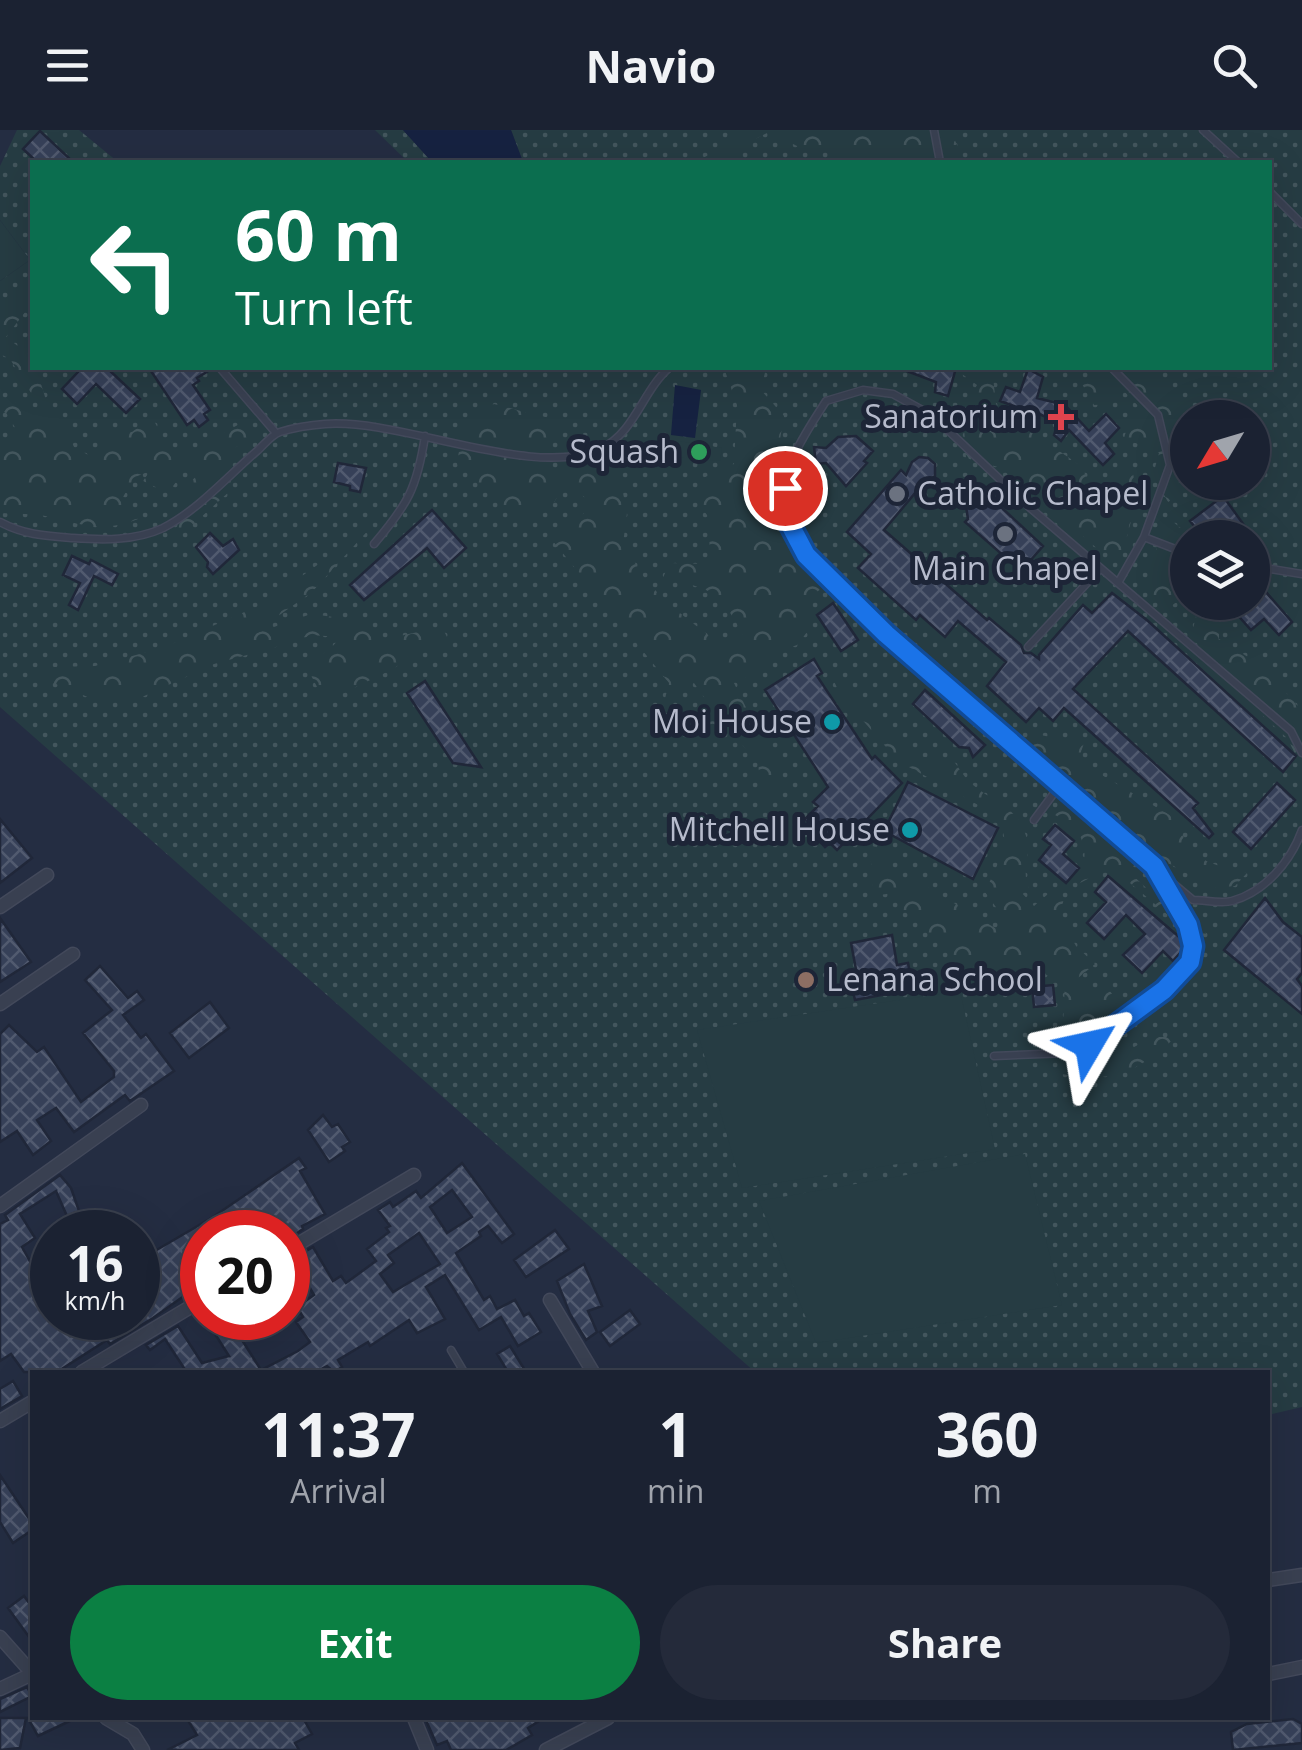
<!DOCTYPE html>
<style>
:root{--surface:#1b2232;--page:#242a3a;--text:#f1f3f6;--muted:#a0a4ac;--line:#393f4d;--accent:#0b8043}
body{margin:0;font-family:"Open Sans",sans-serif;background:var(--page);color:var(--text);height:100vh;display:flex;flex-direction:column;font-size:38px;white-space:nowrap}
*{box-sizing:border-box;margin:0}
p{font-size:32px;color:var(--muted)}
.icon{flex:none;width:55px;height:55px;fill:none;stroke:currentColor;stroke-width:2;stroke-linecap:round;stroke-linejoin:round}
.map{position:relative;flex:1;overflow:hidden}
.sheet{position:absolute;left:30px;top:1240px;width:1240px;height:350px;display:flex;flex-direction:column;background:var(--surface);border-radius:0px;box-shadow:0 10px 40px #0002,0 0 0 2px var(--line)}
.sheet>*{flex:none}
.top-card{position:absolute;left:30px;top:30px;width:1242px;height:210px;border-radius:0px;box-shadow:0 10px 40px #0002,0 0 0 2px var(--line);background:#0b6e4f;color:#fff;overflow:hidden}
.needle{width:65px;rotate:232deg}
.fabs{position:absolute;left:1170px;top:270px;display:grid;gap:20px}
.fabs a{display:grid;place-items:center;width:100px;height:100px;border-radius:50%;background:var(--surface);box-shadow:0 10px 40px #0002,0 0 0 2px var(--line);font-size:50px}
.speed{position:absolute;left:30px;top:1080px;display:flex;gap:20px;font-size:50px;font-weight:700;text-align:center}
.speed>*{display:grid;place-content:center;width:130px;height:130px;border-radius:50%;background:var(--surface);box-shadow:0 10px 40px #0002,0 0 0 2px var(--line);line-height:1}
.speed small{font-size:25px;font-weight:400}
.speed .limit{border:15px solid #d22;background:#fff;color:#111}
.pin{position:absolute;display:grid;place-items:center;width:85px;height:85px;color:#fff;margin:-42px;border:5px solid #fff;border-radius:50%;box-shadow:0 2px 10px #0007}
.me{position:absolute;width:110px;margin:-55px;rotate:54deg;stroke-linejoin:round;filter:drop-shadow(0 0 8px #0008)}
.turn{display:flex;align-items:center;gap:35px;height:210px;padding:0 40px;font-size:45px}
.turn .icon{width:130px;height:130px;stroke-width:2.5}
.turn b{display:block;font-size:70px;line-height:85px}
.eta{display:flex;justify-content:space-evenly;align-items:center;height:170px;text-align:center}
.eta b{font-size:60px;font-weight:700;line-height:70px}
.action{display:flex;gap:20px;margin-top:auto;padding:20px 40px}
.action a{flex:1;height:115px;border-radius:60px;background:var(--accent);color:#fff;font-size:40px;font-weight:700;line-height:115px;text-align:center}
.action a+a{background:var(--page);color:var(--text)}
header{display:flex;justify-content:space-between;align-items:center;height:130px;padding:0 40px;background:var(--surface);font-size:45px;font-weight:700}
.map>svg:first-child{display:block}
</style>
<header><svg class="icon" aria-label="menu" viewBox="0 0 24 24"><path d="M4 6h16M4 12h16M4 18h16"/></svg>Navio<svg class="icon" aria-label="search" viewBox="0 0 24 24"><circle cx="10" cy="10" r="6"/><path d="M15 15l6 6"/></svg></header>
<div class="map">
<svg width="1302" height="1620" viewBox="0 0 1302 1620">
<defs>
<pattern id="grass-dots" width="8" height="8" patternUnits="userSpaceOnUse" patternTransform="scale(2.5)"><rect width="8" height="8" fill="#263c43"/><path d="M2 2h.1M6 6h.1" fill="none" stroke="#43565d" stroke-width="1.8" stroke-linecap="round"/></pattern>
<pattern id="forest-crowns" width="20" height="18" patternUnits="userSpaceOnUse" patternTransform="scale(2.5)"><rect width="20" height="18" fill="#263c43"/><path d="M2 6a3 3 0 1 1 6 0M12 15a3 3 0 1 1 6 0" fill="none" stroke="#43565d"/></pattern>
<pattern id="building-cross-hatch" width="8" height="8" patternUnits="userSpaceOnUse" patternTransform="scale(2.5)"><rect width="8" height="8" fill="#364058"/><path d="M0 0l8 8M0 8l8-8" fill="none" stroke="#515a6f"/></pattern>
</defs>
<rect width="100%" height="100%" fill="#242d42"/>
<path fill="url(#grass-dots)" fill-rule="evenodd" d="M17 0H79L118 32H32V238H1270V32H523L511 0H1302V1277L1268 1285V1242H755L0 577V151L30 130 0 90V36ZM1188 288H1252V352H1188ZM1188 408H1252V472H1188Z
M375 0H403L432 32H408Z"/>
<path fill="url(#forest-crowns)" d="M730 0H950L965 32H834L824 16 809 22 769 2 747 13 733 32H694L722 19Z
M32 151V173L6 207 32 227V238H36L51 286 65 298 74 317 99 331V306L103 300 132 302 152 287 168 317 188 322 247 290 253 303 233 320 230 361 178 408 180 361 199 344 184 341 168 363 143 351 150 341 135 347 123 367 138 389C101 403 85 395 50 387 34 383 16 384 0 383V324L20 306 7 284 0 279V268L41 279 10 229 0 224V175Z
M724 238H766L761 260 784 286 773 350 805 371 824 398 777 405 783 416 824 457 809 467 811 497 797 515 777 522C767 542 754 546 733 551L759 604 783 637 777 661 762 679 758 631 724 596 719 602 690 613 711 577 689 546 673 574 660 588 669 553 552 410 584 383 588 370 567 353 548 381 521 391 457 334 463 294 494 274C520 280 540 289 567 289L547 314 549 341 589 333 620 348 627 383 623 414 645 449 667 473 726 519 743 504C717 458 713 460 663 448L669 433 709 434 710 389 695 369 701 349 734 334 737 275Z
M960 238H992L996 274 1010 293 1036 305 1078 334 1100 365 1118 348 1123 329 1131 330 1137 369 1123 421H1100L1005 339 966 328 963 281 977 255 962 244Z
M1053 238H1153C1191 280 1187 299 1188 352L1200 353 1168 372 1153 345 1159 323 1124 308 1131 285 1140 278 1123 260H1114L1113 274 1094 275 1082 254 1092 243 1079 239 1057 242Z
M1167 387 1182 399 1187 408 1174 432 1185 444 1183 467 1166 480 1148 464 1151 435Z
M373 395 312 462 251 505 311 484 356 490 382 516 404 505 442 497 454 521 416 519 395 538 325 572 305 534 330 519 341 507 310 505 287 514 214 534 142 567 95 570 17 538 95 536 162 518 263 474Z
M1199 473H1219V509L1264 537 1302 581V640L1288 609 1227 553 1222 533 1202 515 1193 499Z
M823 528 923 627 953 630C959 638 965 649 973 655 993 672 1016 676 1025 703 1033 723 1020 739 1029 758L1020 761 1034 776 1048 764 1064 769 1059 786 1076 816 1095 834 1078 848 1079 863 1107 857 1120 875 1106 888V916L1097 932 1127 921 1152 907H1176C1135 943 1116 953 1061 944L1065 851 1044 844 1016 851 959 832 900 777 893 763 873 766 870 716 891 719 886 734 891 749H914L995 798 1006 791 985 762 1006 716 1000 687 898 631 840 564Z
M1029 603 1084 613 1078 631 1178 690C1186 731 1211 734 1247 743L1235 756 1213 758 1170 734 1136 731 1130 743 1154 765 1191 780 1206 804 1181 796 1111 737 1078 754C1091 721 1086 697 1050 683L1092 669 1056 637 1019 630Z"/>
<path fill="#263c43" d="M0 90 30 130 0 151Z
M679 311 722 318 720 331 677 327Z
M960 861 995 1019 742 1058 697 900Z
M1025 1024 1062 1175 816 1213 759 1071Z"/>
<path fill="#162241" d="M403 0H511L523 32H432Z
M675 255 701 260 695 308 671 305Z"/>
<path fill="url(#building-cross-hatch)" stroke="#202739" stroke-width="2.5" fill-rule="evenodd" d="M40 1 73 32H37L23 19Z
M82 238H107L140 269 126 283 96 254 77 274 62 259Z
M149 238H213L197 248 199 251 193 255 210 280 204 284 208 290 199 297 194 290 187 295Z
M899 238H956L948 266 935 262 936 252Z
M1028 239 1043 247 1037 268 1065 275 1089 301 1106 284 1119 298 1105 313 1114 324 1103 335 1069 300 1061 311 1054 305 1058 292 1032 281 1029 290 1011 285 1014 276 1000 271 1006 257 1020 262Z
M856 306 873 321 864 331 867 333 846 356 826 333 816 334 814 317 826 318 838 307Z
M919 327 928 328 935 334V346L921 356 884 400 987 490 989 488 1021 515 1024 523H1031L1039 529V525L1083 475 1092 483 1112 463 1148 491 1296 626 1283 642 1128 501 1073 559 1198 673 1193 678 1213 704 1209 708 1064 578 1053 591 1039 578 1026 592 987 556 1006 532 958 491 945 507 920 485 916 490 858 438 871 424 847 402 901 340 906 345 912 332Z
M338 333 366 338 360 362 350 360V356L334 352Z
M989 366 1043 416 1021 441 965 392 968 389 966 376 977 369 983 373Z
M1223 366 1246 398 1237 408H1228L1220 397 1210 408H1204L1190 391Z
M432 380 466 418 444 438 427 418 364 470 350 455Z
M210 403 223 416 233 409 239 420 213 444 207 437 208 432 196 417Z
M72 426 89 434 91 430 118 444 112 455 94 446 78 480 69 475 80 453 63 445Z
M1252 446 1292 492 1279 505 1264 489 1251 500 1226 472H1252Z
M833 473 858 510 841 521 817 485Z
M814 529 822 543 817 546 872 629 875 626 902 653 837 720 830 713 825 717 810 701 813 698 805 689 818 676 813 672 828 657 765 560Z
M425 551 481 637 453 633 407 563Z
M925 560 985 615 973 627 969 618 959 617 913 574Z
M908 652 998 698 973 749 884 701Z
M1277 653 1295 670 1251 719 1233 702Z
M0 689 32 728 0 753Z
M1055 695 1074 711 1063 724 1079 738 1066 753 1039 730 1051 715 1043 709Z
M1108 746 1185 812 1186 816 1173 831 1163 821 1142 843 1123 825 1145 804 1126 785 1104 809 1087 793 1106 772 1095 762Z
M1265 768 1283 792 1302 807V843L1297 849 1302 856V884L1224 820Z
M0 788 31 832 0 852Z
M892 805 897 835 908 833 913 859 855 870 851 852 858 850 851 813Z
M100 836 128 868 137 861 144 870 123 885 141 908 146 904 174 941 130 971 125 965 74 1002 56 978 37 990 51 1011 33 1025 17 1001 0 1012V904L9 895 37 922 44 917 81 972 114 947V941L83 903 112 880 85 850Z
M1053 855 1055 875 1034 877 1032 857Z
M210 872 229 898 189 928 170 903Z
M323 985 332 997 338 994 350 1012 342 1017 345 1021 329 1032 308 1000Z
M299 1028 306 1038 300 1041 325 1084 302 1096 303 1099 288 1109V1102H258L255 1097 247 1102H202V1114L185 1125 188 1130 182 1133 198 1156 153 1188 110 1214 107 1210 57 1242H24L11 1224 0 1231V1094L8 1090 5 1085 60 1045 71 1058 79 1081 67 1086 56 1061 20 1084 35 1108 22 1117 52 1171V1188H138V1141L152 1130 148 1125 213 1087Z
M462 1033 514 1104 502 1113 488 1096 479 1102 481 1106 456 1123 484 1170 490 1166 497 1179 515 1170 524 1186 529 1183 541 1202 518 1216 501 1187 479 1200 445 1145 426 1157 445 1189 417 1203 409 1190 370 1216 368 1212 338 1230 342 1237 334 1242 327 1236 316 1242H181L184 1238 165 1209 150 1220 146 1215 178 1196 202 1233 229 1226 205 1188H228L261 1240 298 1221 310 1212 296 1192 303 1187 297 1177 314 1165 293 1129 313 1117 333 1151 341 1146 346 1153 376 1131 367 1119 389 1102 386 1098 390 1096 378 1080 390 1072 393 1077 416 1061 421 1068ZM452 1060 472 1087 447 1103 430 1077ZM419 1103 440 1134 393 1162 380 1144 394 1133 388 1125Z
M555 1100 569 1119 526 1147 514 1130Z
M584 1134 602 1176 588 1181 597 1202 586 1210 570 1184 557 1151Z
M630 1180 640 1194 610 1216 600 1202Z
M510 1216 526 1242H508L497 1224Z
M13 1251 22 1266 0 1279V1259Z
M0 1345 32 1393V1400L13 1413 0 1392Z
M24 1466 32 1477V1511L8 1478Z
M27 1557 32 1566 0 1582V1569Z
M0 1588H26L20 1618 0 1620Z
M28 1588H76L38 1606Z
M196 1588H303L312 1604 295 1613 299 1620H167L197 1605 189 1592Z
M425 1588H544L528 1598 532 1605 506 1620H451L447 1611 437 1615Z
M1293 1589 1302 1594V1613L1233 1620 1231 1602 1247 1594Z"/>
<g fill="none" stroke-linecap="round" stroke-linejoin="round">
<g stroke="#43495b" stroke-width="9">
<path id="service" d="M934 0 940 32
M1203 0 1238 32
M1270 62 1302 94
M220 238 276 303
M1112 238 1158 285 1170 335 1144 407 1118 453 1028 376 933 286 893 264 863 260 826 271C804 306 774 345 787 390 806 450 941 549 991 594 1058 653 1124 713 1193 770 1205 770 1221 774 1232 771 1265 762 1291 731 1302 700
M0 392C24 405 46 406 73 408 103 410 135 411 163 398 197 381 228 346 257 321 264 315 271 305 280 302 293 298 311 295 325 294 403 288 534 351 602 318 635 302 643 260 669 238
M1144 407 1188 424
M374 414C408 374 417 358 425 306
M1252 436 1302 444
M1118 453 1291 601 1302 623
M1028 517 1100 439
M1034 690 1060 655
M994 926 1068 923 1089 915 1164 860 1190 833 1193 816 1188 795 1156 741
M451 1220 464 1242"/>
</g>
<g stroke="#43495b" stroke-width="15">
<path id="minor" d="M0 777 47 745
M0 874 73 824
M0 1076 141 975
M288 1120 414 1045
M550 1170 593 1242
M82 1242 202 1170
M0 1291 32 1272
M1268 1450 1302 1445
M0 1507 32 1543
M1268 1544 1302 1537
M0 1559 32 1544
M106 1588 133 1604 143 1620
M414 1588 427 1620
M546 1620 608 1588"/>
</g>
<use href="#service" stroke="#394051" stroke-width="6"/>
<use href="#minor" stroke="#394051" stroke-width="12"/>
</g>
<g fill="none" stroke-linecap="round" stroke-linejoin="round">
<g stroke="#114b97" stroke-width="25">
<path id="route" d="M785 358 787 389 806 425 886 504 1154 736 1188 795 1193 816 1190 832 1164 860 1089 915"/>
</g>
<use href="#route" stroke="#1a73e8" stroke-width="18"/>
</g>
<path fill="#e0444e" stroke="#1d2537" stroke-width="4" d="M1056 272h10v10h10v10h-10v10h-10v-10h-10v-10h10z"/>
<circle fill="#2e9e5b" stroke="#1d2537" stroke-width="4" cx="699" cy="322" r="10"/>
<g fill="#6b7280" stroke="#1d2537" stroke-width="4">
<circle cx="897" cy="364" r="10"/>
<circle cx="1005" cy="404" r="10"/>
</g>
<g fill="#0f9aa8" stroke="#1d2537" stroke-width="4">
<circle cx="832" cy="592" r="10"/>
<circle cx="910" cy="700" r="10"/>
</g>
<circle fill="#8d6e63" stroke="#1d2537" stroke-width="4" cx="806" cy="850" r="10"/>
<g text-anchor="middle" stroke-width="10" stroke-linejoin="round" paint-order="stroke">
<g font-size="32" fill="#b6bbcc" stroke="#1d2537" text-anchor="end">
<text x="1038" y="298">Sanatorium</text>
<text x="679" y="333">Squash</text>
<text x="917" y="375" text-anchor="start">Catholic Chapel</text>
<text x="1005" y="450" text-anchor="middle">Main Chapel</text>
<text x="812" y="603">Moi House</text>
<text x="890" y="711">Mitchell House</text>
<text x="826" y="861" text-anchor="start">Lenana School</text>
</g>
</g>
</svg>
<div class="fabs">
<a><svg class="needle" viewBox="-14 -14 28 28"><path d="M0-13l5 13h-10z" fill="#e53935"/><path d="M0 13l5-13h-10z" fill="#a0a4ac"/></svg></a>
<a><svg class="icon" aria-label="layers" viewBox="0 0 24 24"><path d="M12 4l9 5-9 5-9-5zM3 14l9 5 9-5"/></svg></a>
</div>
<div class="speed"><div>16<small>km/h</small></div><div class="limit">20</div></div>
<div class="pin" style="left:785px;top:358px;background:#d93025"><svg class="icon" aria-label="arrive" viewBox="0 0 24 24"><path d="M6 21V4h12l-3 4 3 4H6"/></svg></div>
<svg class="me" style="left:1089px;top:915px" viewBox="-20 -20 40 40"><path d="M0-17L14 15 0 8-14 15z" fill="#1a73e8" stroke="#fff" stroke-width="4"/></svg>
<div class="top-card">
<div class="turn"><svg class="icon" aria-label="left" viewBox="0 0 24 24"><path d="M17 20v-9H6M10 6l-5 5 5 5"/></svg><div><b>60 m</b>Turn left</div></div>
</div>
<section class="sheet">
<div class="eta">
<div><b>11:37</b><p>Arrival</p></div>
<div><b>1</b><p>min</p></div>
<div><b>360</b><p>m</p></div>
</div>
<div class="action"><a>Exit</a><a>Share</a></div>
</section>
</div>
